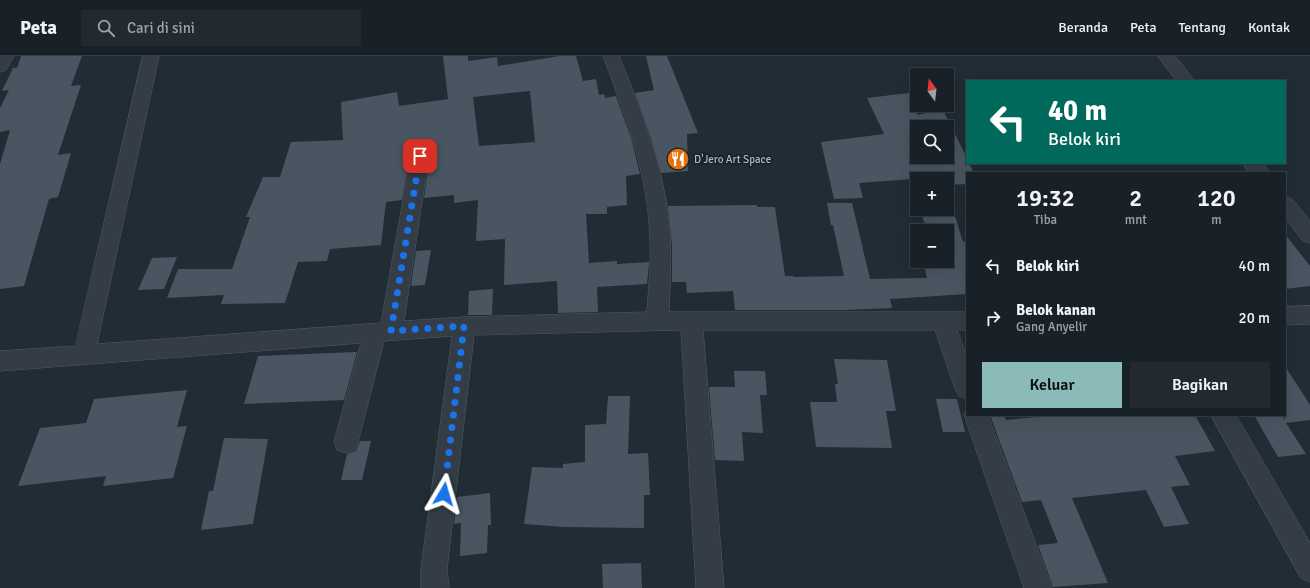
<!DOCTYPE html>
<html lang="id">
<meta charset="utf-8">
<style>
:root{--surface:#192128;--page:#222930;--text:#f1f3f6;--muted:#9fa3a8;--line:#373e45;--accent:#8bbbb9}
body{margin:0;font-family:Signika,sans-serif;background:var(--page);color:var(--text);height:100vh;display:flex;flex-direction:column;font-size:15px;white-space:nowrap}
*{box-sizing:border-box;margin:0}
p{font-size:13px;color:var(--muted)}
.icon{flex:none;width:22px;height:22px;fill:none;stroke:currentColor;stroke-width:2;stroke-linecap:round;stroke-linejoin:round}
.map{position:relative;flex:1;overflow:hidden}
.details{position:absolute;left:966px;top:116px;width:320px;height:244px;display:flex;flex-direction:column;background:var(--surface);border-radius:0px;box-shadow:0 4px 16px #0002,0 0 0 1px var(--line)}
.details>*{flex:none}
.hud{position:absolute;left:966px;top:24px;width:320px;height:84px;border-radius:0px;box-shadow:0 4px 16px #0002,0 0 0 1px var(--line);background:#00695c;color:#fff;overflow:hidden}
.needle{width:26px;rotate:345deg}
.buttons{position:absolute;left:910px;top:12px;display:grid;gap:8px}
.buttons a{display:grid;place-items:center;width:44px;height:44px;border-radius:0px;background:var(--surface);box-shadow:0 4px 16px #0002,0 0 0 1px var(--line);font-size:20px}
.pin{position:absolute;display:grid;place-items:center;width:34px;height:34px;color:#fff;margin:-17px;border-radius:8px;box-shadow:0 2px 6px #0006}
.me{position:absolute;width:44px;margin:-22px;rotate:7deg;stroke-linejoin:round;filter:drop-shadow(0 0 3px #0008)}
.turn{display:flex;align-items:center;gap:14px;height:84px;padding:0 16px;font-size:18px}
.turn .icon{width:52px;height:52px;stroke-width:2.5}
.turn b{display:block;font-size:28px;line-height:34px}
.eta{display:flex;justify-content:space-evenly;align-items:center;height:68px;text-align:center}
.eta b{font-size:24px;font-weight:600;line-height:28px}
.button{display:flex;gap:8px;margin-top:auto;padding:8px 16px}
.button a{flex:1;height:46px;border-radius:0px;background:var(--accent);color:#111;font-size:16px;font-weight:600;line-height:46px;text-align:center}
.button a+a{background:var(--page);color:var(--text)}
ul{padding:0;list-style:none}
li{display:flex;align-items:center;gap:12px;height:52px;padding:0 16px}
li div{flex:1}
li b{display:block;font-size:15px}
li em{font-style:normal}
header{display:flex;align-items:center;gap:24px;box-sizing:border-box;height:56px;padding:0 20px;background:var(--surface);border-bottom:1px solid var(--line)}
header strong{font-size:19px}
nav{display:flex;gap:22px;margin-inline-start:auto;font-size:14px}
.search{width:280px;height:36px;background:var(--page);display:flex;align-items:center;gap:10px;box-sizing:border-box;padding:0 14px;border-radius:0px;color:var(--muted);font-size:15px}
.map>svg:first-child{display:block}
</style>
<header>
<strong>Peta</strong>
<div class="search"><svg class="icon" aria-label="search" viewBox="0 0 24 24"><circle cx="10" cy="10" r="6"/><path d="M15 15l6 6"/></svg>Cari di sini</div>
<nav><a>Beranda</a><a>Peta</a><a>Tentang</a><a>Kontak</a></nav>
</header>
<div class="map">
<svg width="1310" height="532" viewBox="0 0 1310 532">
<rect width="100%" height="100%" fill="#212c35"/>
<path fill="#495661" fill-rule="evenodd" d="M21 0H82L71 30 81 29 58 99 71 97 58 141 49 143 24 230 0 233V108L10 74 0 76V52L9 34 2 35 13 12H17Z
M443 0H468V5L497 1 498 10 560 0H576L583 25 596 23 599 39 604 38 605 42 616 40 631 82 640 118 626 120 627 149 607 151V158H586L589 207 617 205V208L649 206 647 228 597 231 598 256 558 257 557 225 504 229 505 183 476 185 478 144 454 147V139L424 142 430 100 427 94 420 92 413 94 410 99 402 144 386 146 381 189 330 193 327 205 298 206 285 247 221 248 224 239 167 242 178 213H232L250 161H246L263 121H280L291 86 343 84 341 46 397 36 399 50 448 43ZM530 35 535 86 479 90 473 41Z
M646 0H667L698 77 687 78 688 115 661 117 651 82 635 37 654 34Z
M917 36V59L943 54 967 102V107H969L974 117H967V128L947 129V123H917V141L912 123 859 127 863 142 834 143 821 86 884 78 867 42ZM917 71H947V101H917Z
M947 134 963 186 967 185V238L890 243 892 252 845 254H735L733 235 687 237 686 226H672V189L668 150 757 149V151H775L785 220H793V221L844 220 833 169H831L827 147H852L870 223 927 222 923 205H947V175H927L920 153H947Z
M1285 178 1310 210V230L1285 233Z
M431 194 425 229 411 230 416 195Z
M177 201 164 233 138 234 152 202Z
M493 233 492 259H468L469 235Z
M357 296 344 344 244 348 258 300Z
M834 303 887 304 896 355H886L892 392 816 391 810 346H837L835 328H838Z
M1285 310 1310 349V364L1286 367 1306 398 1278 401 1254 359H1282L1285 364Z
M734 315H765L767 339H760L763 377 742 376 744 405 715 404 709 331H735Z
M187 334 177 371 187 370 173 422 103 430 106 420 18 430 40 372 86 367 94 343Z
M608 340H630L628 398 648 397 650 439H644V472L565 471 524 468 532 411 563 412V408L585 406V369L606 368Z
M936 343H957L965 376H943Z
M990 359H1004L1006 364 1056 359H1195L1215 395 1175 400 1190 429 1171 431 1189 468 1164 471 1146 434 1072 442 1108 527 1053 531 1038 489 1058 487 1041 444 1022 446Z
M224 382 268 383 253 468 201 474 209 435H213Z
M360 385H371L362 424H341L347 398 356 395Z
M490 437 491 469H488L487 497 460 500 461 467 454 468 457 441Z
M641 507 642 532H603L602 508Z"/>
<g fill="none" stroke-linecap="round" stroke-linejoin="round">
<g stroke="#515b64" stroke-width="1">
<path id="minor" d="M0 0H14L6 14 0 16Z
M143 0H159L97 288 381 267 411 100 413 95 420 93 427 95 429 100 404 265 464 261 647 256C649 227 652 197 649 167 645 109 623 54 603 0H619C641 54 663 109 669 167 672 196 670 226 669 256H967V274H957L967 301V343L959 340 955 333 935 274H703L724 532H696L681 274 474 279 447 513 449 532H421V513L452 280 384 285 358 386 355 394 346 397 337 394 334 386 361 287 0 315V295L75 290Z
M1158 0H1175L1195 25H1177Z
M1243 107H1263L1270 117H1249Z
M1285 141 1292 143 1310 165V187L1303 185 1285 162Z
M1310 250V268L1285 269V251Z
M967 353V359H988L1052 532H1024L964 359Z
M1211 359H1236L1310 487V526L1301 522Z"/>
</g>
<use href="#minor" fill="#343d46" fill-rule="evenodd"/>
</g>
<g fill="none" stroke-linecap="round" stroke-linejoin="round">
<path stroke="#1a73e8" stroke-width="7" stroke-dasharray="0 12.6" d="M420 100 391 275 464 270 444 438"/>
</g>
<defs>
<g id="restaurant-disc" transform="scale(1.15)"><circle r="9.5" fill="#e8710a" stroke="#1a222b"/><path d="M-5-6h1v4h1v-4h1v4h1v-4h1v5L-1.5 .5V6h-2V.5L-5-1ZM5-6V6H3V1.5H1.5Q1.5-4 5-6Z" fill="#fff"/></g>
</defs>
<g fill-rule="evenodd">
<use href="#restaurant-disc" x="678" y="103"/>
</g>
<g text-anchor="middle" stroke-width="3.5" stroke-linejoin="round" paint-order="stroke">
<g font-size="11" fill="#aeb8c3" stroke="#1a222b" text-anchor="start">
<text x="694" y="107">D'Jero Art Space</text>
</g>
</g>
</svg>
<div class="buttons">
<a><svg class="needle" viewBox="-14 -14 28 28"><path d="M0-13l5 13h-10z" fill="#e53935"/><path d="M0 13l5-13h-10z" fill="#9fa3a8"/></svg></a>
<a><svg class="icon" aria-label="search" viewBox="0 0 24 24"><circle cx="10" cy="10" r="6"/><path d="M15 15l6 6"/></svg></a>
<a>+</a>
<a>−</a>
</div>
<div class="pin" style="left:420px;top:100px;background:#d93025"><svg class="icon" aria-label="arrive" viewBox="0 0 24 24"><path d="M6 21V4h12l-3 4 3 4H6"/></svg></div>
<svg class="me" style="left:444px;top:438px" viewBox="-20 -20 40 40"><path d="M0-17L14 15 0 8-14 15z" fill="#1a73e8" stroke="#fff" stroke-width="4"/></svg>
<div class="hud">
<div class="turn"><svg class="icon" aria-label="left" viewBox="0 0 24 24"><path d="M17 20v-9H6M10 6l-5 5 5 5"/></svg><div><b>40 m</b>Belok kiri</div></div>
</div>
<section class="details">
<div class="eta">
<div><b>19:32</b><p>Tiba</p></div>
<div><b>2</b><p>mnt</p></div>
<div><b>120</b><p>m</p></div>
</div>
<ul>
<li><svg class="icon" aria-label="left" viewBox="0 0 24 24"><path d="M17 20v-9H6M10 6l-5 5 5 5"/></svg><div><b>Belok kiri</b></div><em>40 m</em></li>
<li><svg class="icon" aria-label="right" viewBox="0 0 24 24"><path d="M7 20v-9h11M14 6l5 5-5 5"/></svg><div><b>Belok kanan</b><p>Gang Anyelir</p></div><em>20 m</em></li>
</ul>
<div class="button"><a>Keluar</a><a>Bagikan</a></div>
</section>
</div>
